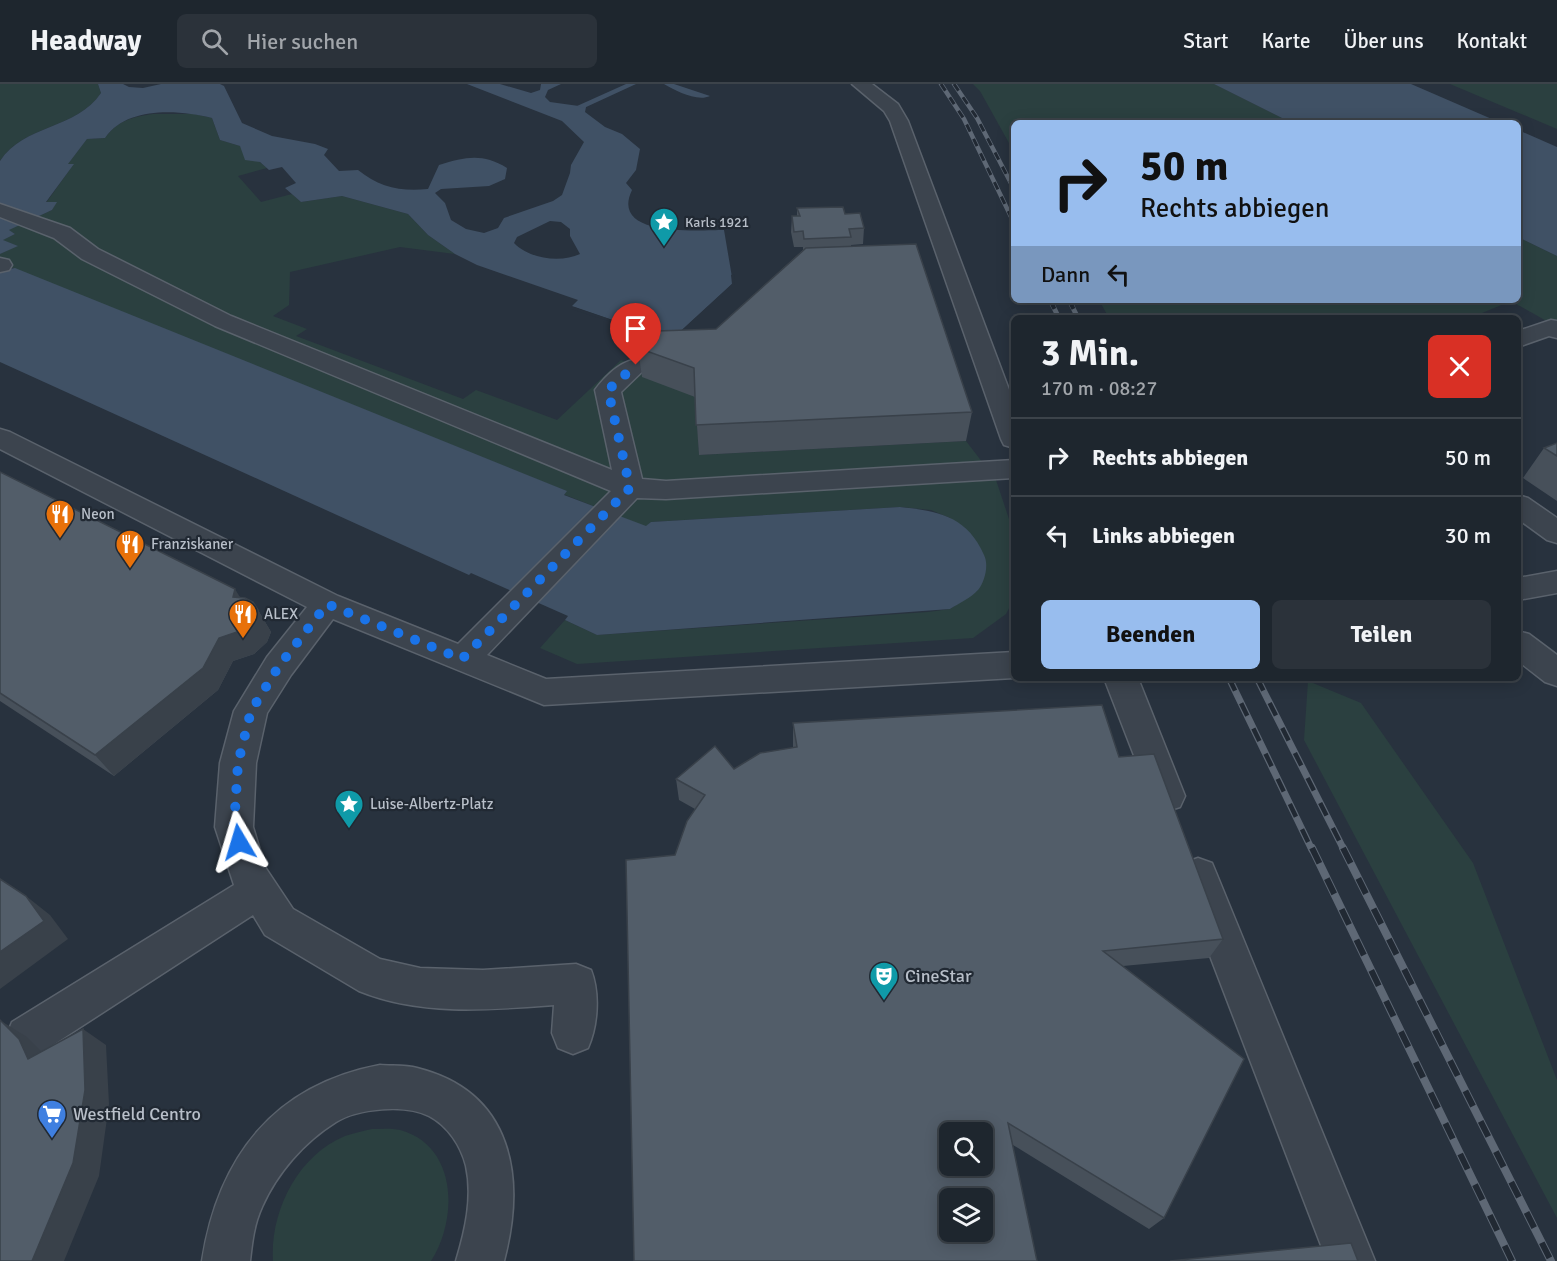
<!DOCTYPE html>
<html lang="de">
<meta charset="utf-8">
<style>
:root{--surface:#1e262e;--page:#2b323a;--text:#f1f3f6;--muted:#a1a5aa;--line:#3c434a;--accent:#98bdee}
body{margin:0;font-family:Signika,sans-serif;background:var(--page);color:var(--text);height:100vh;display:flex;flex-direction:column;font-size:22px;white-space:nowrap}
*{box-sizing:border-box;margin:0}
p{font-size:20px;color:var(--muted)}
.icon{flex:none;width:33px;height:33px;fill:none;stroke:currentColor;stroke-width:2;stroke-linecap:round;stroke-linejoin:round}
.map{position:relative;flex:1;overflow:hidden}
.side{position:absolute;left:1011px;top:231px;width:510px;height:366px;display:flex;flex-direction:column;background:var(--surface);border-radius:9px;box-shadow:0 3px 15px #0003,0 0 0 2px var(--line)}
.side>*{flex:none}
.hud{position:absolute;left:1011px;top:36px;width:510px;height:183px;border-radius:9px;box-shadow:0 3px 15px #0003,0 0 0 2px var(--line);background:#98bdee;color:#111;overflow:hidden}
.buttons{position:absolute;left:939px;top:1038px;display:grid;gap:12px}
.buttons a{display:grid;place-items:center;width:54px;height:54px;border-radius:9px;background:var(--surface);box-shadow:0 3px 15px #0003,0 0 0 2px var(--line);font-size:30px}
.pin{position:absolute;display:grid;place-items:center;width:51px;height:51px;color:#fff;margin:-62px -26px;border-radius:50% 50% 50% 0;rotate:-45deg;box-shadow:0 0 6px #0007}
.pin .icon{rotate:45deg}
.me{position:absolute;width:66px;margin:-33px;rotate:353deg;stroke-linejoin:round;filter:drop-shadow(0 0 4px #0008)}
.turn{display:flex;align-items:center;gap:21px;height:126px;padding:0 30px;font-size:27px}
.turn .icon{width:78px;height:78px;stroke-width:2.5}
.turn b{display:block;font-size:42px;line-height:51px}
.then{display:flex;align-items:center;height:57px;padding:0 30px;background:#0003;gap:12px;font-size:22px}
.round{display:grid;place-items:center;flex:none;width:63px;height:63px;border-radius:9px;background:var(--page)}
.head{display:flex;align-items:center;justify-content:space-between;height:102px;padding:0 30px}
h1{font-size:36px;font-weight:800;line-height:45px}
.action{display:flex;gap:12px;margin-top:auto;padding:12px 30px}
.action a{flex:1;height:69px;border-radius:9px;background:var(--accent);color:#111;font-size:24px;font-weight:800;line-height:69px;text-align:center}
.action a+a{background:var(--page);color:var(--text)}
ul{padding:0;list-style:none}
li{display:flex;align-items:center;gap:18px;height:78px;padding:0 30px;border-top:2px solid var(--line)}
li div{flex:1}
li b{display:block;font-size:22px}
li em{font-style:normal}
header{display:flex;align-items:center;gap:36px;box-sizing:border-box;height:84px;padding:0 30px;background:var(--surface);border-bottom:2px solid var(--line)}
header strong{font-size:28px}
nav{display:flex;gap:33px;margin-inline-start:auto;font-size:21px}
.search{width:420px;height:54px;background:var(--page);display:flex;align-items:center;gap:15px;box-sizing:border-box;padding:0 21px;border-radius:9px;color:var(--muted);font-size:22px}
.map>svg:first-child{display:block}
</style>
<header>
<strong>Headway</strong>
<div class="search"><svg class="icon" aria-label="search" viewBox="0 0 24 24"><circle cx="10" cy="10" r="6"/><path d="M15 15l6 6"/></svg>Hier suchen</div>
<nav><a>Start</a><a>Karte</a><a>Über uns</a><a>Kontakt</a></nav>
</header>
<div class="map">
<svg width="1557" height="1177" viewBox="0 0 1557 1177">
<rect width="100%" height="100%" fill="#28323e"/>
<path fill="#2b4040" d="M0 0H98L101 9C76 46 24 40 0 77Z
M973 0H1214L1292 39H1014V68L980 7Z
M1450 0H1557V45Z
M153 30H194L212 34 220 56 240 62 267 84 238 92 261 118 292 110 301 118 342 112 408 130 428 151 455 170 400 163 290 188 289 221 273 232 307 245 296 252 463 315 476 306 557 336 621 276 650 286 696 313 699 371 966 357 996 396 1014 450V515L1006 530 973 554 577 580 540 564 565 536 597 551 928 528 950 525 978 506 950 434 931 426 900 423 651 438 646 443 563 410 566 407 0 179V170L17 162 2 156 15 150 8 146 52 126 56 118 46 119 73 81H67L87 55 105 54C118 36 133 33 153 30Z
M1518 153 1557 172V243L1511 217 1470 234H1109L1099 216H1518Z
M1308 597 1361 619 1473 779 1557 996V1134L1304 656Z
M372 1045C381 1045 391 1044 400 1046 458 1062 458 1135 431 1177H273C270 1128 297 1072 345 1052 354 1049 363 1047 372 1045Z"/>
<path fill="#405165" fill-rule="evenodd" d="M98 0H123L129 3 143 4 161 0H220L224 2 242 39 272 52 315 60 328 65 324 71 339 87 358 86C379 103 401 108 428 105L439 81C466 73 482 69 507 84L505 95 489 102 441 105 435 109 445 119 451 136 466 145 484 149 498 144 504 134 553 117 562 111 570 89 571 81 584 58 562 37 467 0H500L531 9 540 6 541 0H561L548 6 545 13 550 18 586 23 585 28 605 43 622 50 640 65 636 86 626 99 632 106C609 154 699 146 724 146L733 199 671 256 572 222 578 216 477 181 455 170 428 151 408 130 342 112 301 118 285 104 296 99 282 83 269 86 260 78 245 76 240 62 220 56 212 34C179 26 127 22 105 54L87 55 68 80H74L46 118H57L52 126 9 146 15 150 3 156 18 162 0 170V77C24 40 76 46 101 9ZM550 137 561 138 570 145V152L580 170C561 179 529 175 514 159L517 153Z
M1214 0H1411L1501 39H1292Z
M1518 46 1557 63V172L1518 153Z
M0 181 10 185 15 184 567 407 564 411 646 442 651 438 900 423C938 427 967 432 984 471 989 481 985 497 978 506 971 514 959 519 950 525L597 551 565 536 568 532 471 489 469 491 0 278Z"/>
<path fill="#28323e" d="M734 190 735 201 673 258 571 225 574 223 671 256 732 200 731 191Z"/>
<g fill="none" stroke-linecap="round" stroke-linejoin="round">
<path fill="#405165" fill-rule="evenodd" d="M626 0H636L584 24 577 22Z
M664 0H674L710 12C697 18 676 7 664 0Z"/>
<g stroke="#5a626c" stroke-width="3">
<path id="minor" d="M852 0H872L898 20 908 37 1014 319V364L1004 361 1001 355 890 37 884 27Z
M0 120 70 144 98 165 231 232 612 386 595 306C606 291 626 271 645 276L649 281 621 308 642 395 666 397 1014 376V394L666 415 637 414 487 571 546 595 1014 568V594L544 621 333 535 291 591 267 629 256 679 253 743 265 783 293 825 380 875 420 884 483 886 576 880 591 886C600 909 598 941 588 964L573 970 558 964 552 949 554 921C488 926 421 932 359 907L265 851 253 831 42 968 27 974 12 968 6 953 12 938 234 801 215 743 220 679 234 627 267 573 307 523 0 365V345L10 348 338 512 458 560 611 407 215 242 82 175 54 154 0 133Z
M0 174 9 176 12 181 9 186 0 188Z
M1551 236 1557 237V254L1549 252 1518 263V247Z
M1518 411 1528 414 1557 434V459L1547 456 1518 435Z
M1557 487V509L1518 516V494Z
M1518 547 1529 550 1557 571V602L1545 598 1518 577Z
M1104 594H1138L1185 712 1180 723 1167 727 1154 723Z
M1198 774 1212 779 1217 791 1375 1177H1327L1179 791 1184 779Z
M380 981C392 982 406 981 417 984 513 1008 526 1093 504 1177H456C465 1147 473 1114 466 1082 461 1062 448 1042 429 1032 406 1020 358 1024 336 1038 304 1058 277 1089 262 1123 254 1140 252 1159 250 1177H202C218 1073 274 1001 380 981Z"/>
</g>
<use href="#minor" fill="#3c444e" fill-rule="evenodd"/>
<g stroke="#5e6875" stroke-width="4.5">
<path id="rail-far3" d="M941 0 964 35 1014 139
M954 0 977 34 1014 105"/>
</g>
<g stroke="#5e6875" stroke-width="5">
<path id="rail-far2" d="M1050 216 1059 234
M1069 216 1078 234"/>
</g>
<g stroke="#5e6875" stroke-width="7">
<path id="rail-far1" d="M1229 594 1312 766
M1257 594 1344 766"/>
</g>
<g stroke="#5e6875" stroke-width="8">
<path id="rail" d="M1312 764 1512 1177
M1343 764 1551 1177"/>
</g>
<use href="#rail-far3" stroke="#212933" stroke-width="3" stroke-dasharray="8" stroke-linecap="butt"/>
<use href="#rail-far2" stroke="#212933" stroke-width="4" stroke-dasharray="10" stroke-linecap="butt"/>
<use href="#rail-far1" stroke="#212933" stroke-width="4.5" stroke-dasharray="14" stroke-linecap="butt"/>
<use href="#rail" stroke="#212933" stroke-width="6" stroke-dasharray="17" stroke-linecap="butt"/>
</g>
<path fill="#47505a" d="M797 124 845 130 864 144 863 160 851 161V162L972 328 966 357 699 371 695 313 642 293 638 264 716 245 803 166V163H794L791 148 792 132H797Z
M1557 359V417L1523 394 1544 364Z
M0 388 240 513 258 526 271 548 267 558 254 570 233 577 218 606 114 692 0 617Z
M793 639 1119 673 1223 855 1209 874 1123 882 1164 1134 1149 1145 1013 1061 675 771 695 725 679 716 676 695 734 685 793 664Z"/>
<path fill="#39414a" d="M235 505 249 528 233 513Z
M258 526 271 548 267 558 254 570 233 577 218 606 114 692 95 671 219 554Z
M26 812 50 831 68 855 0 905V868Z
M1 937 27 953 45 971 28 975Z
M83 945 106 961 109 1020 99 1092 64 1177H32Z"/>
<path fill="#525d69" stroke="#39414a" stroke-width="1.5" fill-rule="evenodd" d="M843 123 845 130 860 129 864 144 849 145 851 153 804 155 803 147 794 148 792 132H800L797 124Z
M916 160 972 328 696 341 694 284 638 264 657 247 716 245 806 164Z
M1557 359V372L1544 364Z
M0 388 235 505 233 513 245 514 253 518 258 526 254 535 240 547 219 554 203 584 95 671 0 609Z
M1102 621 1119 673 1154 670 1223 855 1103 867 1244 975 1164 1134 1008 1039 1037 1177H634L626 776 675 771 687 737 705 711 676 695 715 662 734 685 760 669 797 663 793 639ZM950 1048H982V1082H950ZM950 1114H982V1148H950Z
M0 795 26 812 44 837 0 868Z
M0 936 19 955 28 975 83 945 85 1006 73 1079 32 1177H0Z
M1351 1159 1358 1177H1170Z"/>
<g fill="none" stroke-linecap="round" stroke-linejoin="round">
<path stroke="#1a73e8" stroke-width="10" stroke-dasharray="0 18" d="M239 758 234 743 238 679 251 627 279 582 327 520 462 575 630 404 608 306 636 281"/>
</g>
<defs>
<g id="sight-pin" transform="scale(1.5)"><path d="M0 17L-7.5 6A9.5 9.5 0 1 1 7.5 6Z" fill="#0f9aa8" stroke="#212933"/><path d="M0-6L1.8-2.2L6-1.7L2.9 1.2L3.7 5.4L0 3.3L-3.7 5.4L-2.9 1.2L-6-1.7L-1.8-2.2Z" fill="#fff"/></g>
<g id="restaurant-pin" transform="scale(1.5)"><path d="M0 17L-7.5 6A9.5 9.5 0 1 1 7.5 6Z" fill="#e8710a" stroke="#212933"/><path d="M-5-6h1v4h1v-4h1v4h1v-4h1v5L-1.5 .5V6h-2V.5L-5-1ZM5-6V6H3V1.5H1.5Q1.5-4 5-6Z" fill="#fff"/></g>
<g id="theatre-pin" transform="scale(1.5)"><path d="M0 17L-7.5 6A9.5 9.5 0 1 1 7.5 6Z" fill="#0f9aa8" stroke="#212933"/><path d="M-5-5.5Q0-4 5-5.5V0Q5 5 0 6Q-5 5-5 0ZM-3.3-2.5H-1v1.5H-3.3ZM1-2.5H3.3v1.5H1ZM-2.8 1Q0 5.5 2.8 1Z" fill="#fff"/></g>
<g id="supermarket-pin" transform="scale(1.5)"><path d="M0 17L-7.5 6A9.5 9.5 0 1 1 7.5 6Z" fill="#3f7fe0" stroke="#212933"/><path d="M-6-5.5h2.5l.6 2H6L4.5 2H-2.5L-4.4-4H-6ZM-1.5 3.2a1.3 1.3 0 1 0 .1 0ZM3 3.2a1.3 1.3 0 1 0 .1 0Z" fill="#fff"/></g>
</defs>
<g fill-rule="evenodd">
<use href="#sight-pin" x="664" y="138"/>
<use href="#restaurant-pin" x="60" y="430"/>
<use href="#restaurant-pin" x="130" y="460"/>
<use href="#restaurant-pin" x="243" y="530"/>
<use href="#sight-pin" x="349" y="720"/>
<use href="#theatre-pin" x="884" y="892"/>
<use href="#supermarket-pin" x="52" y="1030"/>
</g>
<g text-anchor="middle" stroke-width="4.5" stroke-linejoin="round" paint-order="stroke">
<g font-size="14" fill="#b8bfc9" stroke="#212933" text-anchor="start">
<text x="685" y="143">Karls 1921</text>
</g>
<g font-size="15" fill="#b8bfc9" stroke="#212933" text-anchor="start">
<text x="81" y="435">Neon</text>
<text x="151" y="465">Franziskaner</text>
<text x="264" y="535">ALEX</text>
<text x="370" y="725">Luise-Albertz-Platz</text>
</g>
<g font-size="18" fill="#b8bfc9" stroke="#212933" text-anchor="start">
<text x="905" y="898">CineStar</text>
<text x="73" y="1036">Westfield Centro</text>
</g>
</g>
</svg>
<div class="buttons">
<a><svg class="icon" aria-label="search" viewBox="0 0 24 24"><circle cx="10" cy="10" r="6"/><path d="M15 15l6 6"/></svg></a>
<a><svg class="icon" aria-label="layers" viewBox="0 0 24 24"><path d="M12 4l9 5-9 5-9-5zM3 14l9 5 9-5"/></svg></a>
</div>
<div class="pin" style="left:636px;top:281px;background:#d93025"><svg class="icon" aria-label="arrive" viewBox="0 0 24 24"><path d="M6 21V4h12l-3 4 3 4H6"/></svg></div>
<svg class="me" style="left:239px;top:758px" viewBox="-20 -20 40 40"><path d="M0-17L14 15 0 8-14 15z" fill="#1a73e8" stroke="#fff" stroke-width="4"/></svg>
<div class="hud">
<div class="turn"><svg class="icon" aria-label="right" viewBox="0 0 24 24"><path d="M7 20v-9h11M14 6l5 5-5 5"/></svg><div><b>50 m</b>Rechts abbiegen</div></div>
<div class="then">Dann<svg class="icon" aria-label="left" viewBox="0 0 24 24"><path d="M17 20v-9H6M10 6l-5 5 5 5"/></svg></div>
</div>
<section class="side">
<div class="head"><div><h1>3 Min.</h1><p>170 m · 08:27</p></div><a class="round" style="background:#d93025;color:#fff"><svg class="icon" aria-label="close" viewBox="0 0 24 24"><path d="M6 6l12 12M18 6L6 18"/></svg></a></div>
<ul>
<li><svg class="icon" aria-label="right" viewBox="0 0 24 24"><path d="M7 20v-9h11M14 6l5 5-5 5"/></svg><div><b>Rechts abbiegen</b></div><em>50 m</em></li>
<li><svg class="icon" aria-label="left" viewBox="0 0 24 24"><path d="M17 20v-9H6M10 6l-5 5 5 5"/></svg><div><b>Links abbiegen</b></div><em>30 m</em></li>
</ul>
<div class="action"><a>Beenden</a><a>Teilen</a></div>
</section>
</div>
